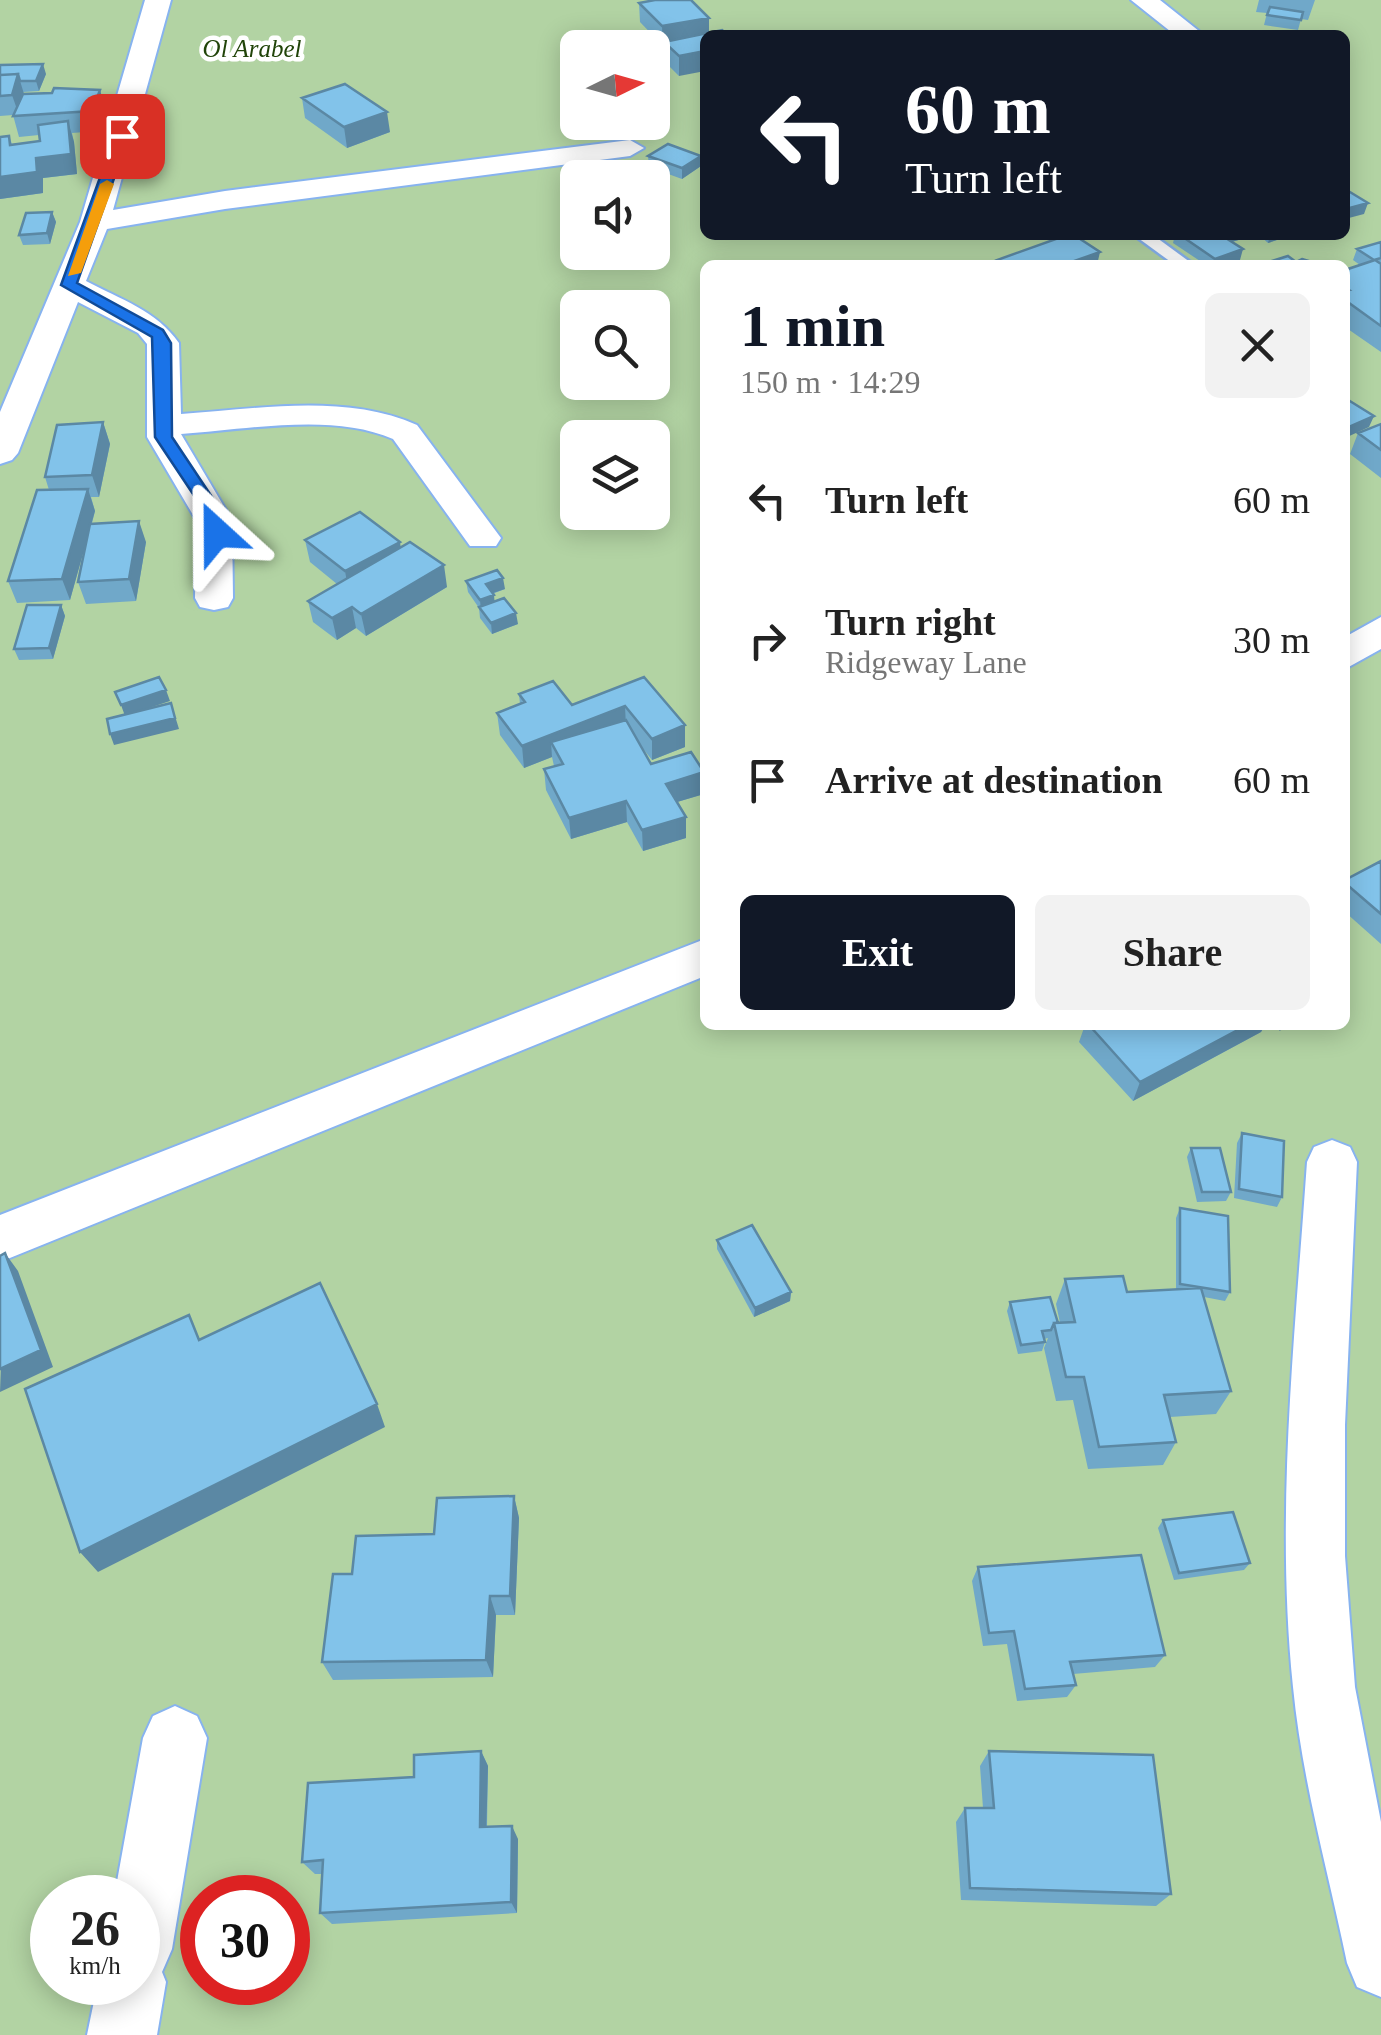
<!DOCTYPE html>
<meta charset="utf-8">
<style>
:root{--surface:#fff;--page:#f2f2f2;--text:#222;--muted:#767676;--accent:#111827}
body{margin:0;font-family:"Times New Roman",serif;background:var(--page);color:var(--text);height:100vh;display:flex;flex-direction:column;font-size:38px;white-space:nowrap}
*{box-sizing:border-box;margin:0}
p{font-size:32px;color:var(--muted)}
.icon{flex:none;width:55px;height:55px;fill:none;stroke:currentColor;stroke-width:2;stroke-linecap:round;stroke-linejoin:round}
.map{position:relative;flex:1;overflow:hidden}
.sheet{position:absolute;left:700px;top:260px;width:650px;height:770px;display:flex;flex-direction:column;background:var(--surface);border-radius:15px;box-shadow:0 5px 25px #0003}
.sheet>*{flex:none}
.guide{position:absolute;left:700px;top:30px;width:650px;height:210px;border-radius:15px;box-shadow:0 5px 25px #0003;background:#111827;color:#fff;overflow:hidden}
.needle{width:65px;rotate:85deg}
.buttons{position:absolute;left:560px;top:30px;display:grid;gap:20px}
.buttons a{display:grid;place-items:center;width:110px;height:110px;border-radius:15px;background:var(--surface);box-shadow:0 5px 25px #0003;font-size:50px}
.speed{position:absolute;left:30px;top:1875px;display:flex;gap:20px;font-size:50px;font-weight:700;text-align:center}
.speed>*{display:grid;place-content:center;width:130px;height:130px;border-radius:50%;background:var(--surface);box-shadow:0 5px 25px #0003;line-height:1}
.speed small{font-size:25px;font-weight:400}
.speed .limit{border:15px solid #d22;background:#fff;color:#111}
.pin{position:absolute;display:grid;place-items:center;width:85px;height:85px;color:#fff;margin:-42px;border-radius:20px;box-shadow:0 5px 15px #0006}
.me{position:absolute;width:110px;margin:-55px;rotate:336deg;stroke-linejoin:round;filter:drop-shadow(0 0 8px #0008)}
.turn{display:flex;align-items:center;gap:35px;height:210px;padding:0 40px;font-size:45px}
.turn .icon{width:130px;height:130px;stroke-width:2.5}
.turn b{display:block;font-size:70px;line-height:85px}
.round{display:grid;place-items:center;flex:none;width:105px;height:105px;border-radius:15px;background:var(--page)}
.summary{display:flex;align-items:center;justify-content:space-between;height:170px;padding:0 40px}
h1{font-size:60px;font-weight:800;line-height:75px;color:var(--accent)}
.cta{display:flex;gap:20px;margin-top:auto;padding:20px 40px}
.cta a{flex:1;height:115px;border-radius:15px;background:var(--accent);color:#fff;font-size:40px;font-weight:800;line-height:115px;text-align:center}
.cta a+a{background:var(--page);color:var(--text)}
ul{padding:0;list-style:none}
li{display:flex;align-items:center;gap:30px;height:140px;padding:0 40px}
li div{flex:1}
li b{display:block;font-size:38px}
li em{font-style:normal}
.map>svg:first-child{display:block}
</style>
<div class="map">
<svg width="1381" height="2035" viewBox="0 0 1381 2035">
<rect width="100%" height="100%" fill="#dde7f3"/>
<path fill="#b2d3a3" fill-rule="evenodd" d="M0 0H1381V2035H0ZM705 35H1345V235H705ZM578 48H652V122H578ZM578 178H652V252H578ZM705 265H1345V1025H705ZM578 308H652V382H578ZM578 438H652V512H578ZM52 1898H138V1982H52ZM202 1898H288V1982H202Z"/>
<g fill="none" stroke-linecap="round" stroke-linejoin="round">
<g stroke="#87b3ef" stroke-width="5">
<path id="lane" d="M1134 235H1153L1194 265H1175Z"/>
</g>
<g stroke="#87b3ef" stroke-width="4">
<path id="street" d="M145 0H171L113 210 225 191 630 140 644 148 630 156 225 209 107 229 86 281C120 299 157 311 179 343L181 414C257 409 345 393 417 425L501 538 496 546H470L393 439C332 412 246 430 181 434L232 520 233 598 228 607 214 610 200 607 195 598 196 520 147 437V344L138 333 78 302 18 453 12 460 0 464V412L80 222Z
M1131 0H1160L1204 35H1175Z
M1381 617V649L1345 669V637Z
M705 939V976L0 1262V1215Z
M1332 1140 1350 1147 1357 1162 1345 1425V1556L1355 1687 1381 1822V1997L1357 1987 1347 1963C1328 1871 1302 1780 1293 1687 1275 1512 1295 1336 1307 1162L1314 1147Z
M175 1706 197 1716 207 1738 172 1949 162 1972 166 1982 157 2035H87L98 1982H138V1898H114L143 1738 153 1716Z"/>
</g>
<use href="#lane" fill="#fff" fill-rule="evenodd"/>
<use href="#street" fill="#fff" fill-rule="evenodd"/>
</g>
<path fill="#70a8c9" d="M1259 0H1315L1308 20 1301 19 1298 30 1264 25 1267 13 1256 12Z
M639 3 709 18V33L679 76 665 62 664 46H663L640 22Z
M0 65 46 74 39 91 23 92 24 94 106 110 98 131 72 133 74 142 77 174 43 178V193L0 199 9 136 12 144 40 141 39 135 19 137 13 115 0 116Z
M302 98 390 132 347 148 305 118Z
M648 156 701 166 682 179 649 167Z
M52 212 56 222 50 244 23 245 19 235Z
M1175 235H1256L1232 242 1240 260 1226 265H1206L1173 243Z
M1259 235H1287L1286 237 1268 243Z
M1381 242V352L1345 327V270L1360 265 1353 260 1357 249Z
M103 422 110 444 99 497H91L95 511 92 523 146 542 136 601 86 604 78 582 86 542 70 600 17 603 8 581 49 490 45 477Z
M1381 424V478L1350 454 1358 433Z
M305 540 400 542V547L447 587 366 636 356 628 337 640 313 622 308 601 337 584 310 562Z
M466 581 505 589 492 594 495 602 518 624 492 634 480 618 479 608 468 592Z
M61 605 65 616 53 659 19 660 14 649Z
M644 677 685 725V747L652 760 640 745 651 764 704 772V794L677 802 686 817V838L643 851 627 822 571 839 546 790 544 769 554 766 552 757 524 768 500 735 497 713 520 704 519 694 572 705Z
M1381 861V944L1345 912V880Z
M1085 1025H1265L1261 1032 1133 1101 1079 1042Z
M1242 1133 1282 1197 1277 1207 1234 1198 1237 1143Z
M1191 1148 1231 1192 1226 1201 1197 1202 1187 1157Z
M1180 1208 1230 1292 1225 1301 1204 1297 1231 1391 1216 1414 1170 1417 1176 1442 1163 1465 1088 1469 1073 1400 1056 1401 1044 1348 1048 1338 1044 1339 1045 1342 1042 1351 1018 1354 1007 1311 1010 1302 1060 1323 1056 1304 1065 1279 1127 1292 1176 1289V1218Z
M717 1240 791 1292 790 1301 754 1317 717 1249Z
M514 1496 519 1518 515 1615H496L493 1677 333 1680 322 1662 352 1574Z
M1163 1520 1250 1563 1244 1570 1174 1580 1158 1528Z
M978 1567 1165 1655 1155 1667 1073 1674 1076 1685 1067 1697 1017 1701 1007 1644 983 1646 972 1581Z
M481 1751 488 1766 487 1827 518 1839 517 1913 332 1924 320 1913 323 1874H315L302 1862 414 1777Z
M989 1751 1171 1894 1156 1906 961 1900 956 1822 965 1808H983L980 1766Z"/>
<path fill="#5b88a4" d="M709 18V35L664 42V46H663L662 26Z
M705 51V71L679 76V56Z
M43 64 46 74 39 91 36 81Z
M18 74 24 94 19 115 12 95Z
M100 90 106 110 98 131 92 111Z
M387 112 390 132 347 148 344 127Z
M68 121 74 142 77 174 43 178V193L0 199V177L36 158Z
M701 156V166L682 179V168Z
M1368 203 1364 214 1345 219 1346 209Z
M52 212 56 222 50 244 47 233Z
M1226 235H1256L1224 244Z
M1270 235H1287L1286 237 1268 243Z
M1243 249 1240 260 1226 265H1214L1215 259Z
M1100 252 1097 265H1063Z
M1374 416 1369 427 1345 438 1349 427Z
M103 422 110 444 99 497 92 475Z
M88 489 95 511 70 600 62 579Z
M139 521 146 542 136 601 129 579Z
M400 542 403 564 349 593 345 571Z
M444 565 447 587 366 636 361 614Z
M503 578 505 589 487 595 486 584Z
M494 595 495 607 481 611 480 600Z
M61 605 65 616 53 659 49 648Z
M352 607 356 628 337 640 332 618Z
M516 613 518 624 492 634 491 623Z
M166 690 170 701 125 716 121 705Z
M171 703 179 729 114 745 110 734Z
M625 706 626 727 551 742 552 757 524 768 522 746Z
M685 725V747L652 760V739Z
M704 772V794L667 805 666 784Z
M626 801 627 822 571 839 569 818Z
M686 817V838L643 851 642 830Z
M1247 1025H1265L1261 1032 1133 1101 1140 1082Z
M1282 1025H1293L1279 1031Z
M5 1253 18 1271 53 1367 0 1392Z
M791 1292 790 1301 754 1317 755 1308Z
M377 1404 385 1427 98 1572 80 1552Z
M514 1496 519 1518 515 1615 510 1596Z
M490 1596 496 1615 493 1677 486 1660Z
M481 1751 488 1766 486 1840 480 1827Z
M512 1826 518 1839 517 1913 511 1902Z"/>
<path fill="#82c3ea" stroke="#5b88a4" stroke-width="2.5" d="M655 0H691L709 18 662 26 639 3Z
M1270 7 1303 12 1301 20 1267 15Z
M722 30 727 35H705V51L679 56 664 42Z
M43 64 36 81H20L18 74 0 75V65Z
M18 74 12 95 0 96V75Z
M345 84 387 112 344 127 302 98Z
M54 88 100 90 92 111 13 116 23 94 52 93Z
M68 121 71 154 36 158 37 172 0 177V137L9 136 10 145 40 141 38 125Z
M668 144 701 156 682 168 648 156Z
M1345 189 1368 203 1346 209Z
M52 212 47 233 19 235 26 213Z
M1067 235H1074L1100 252 1063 265H1004L997 260Z
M1180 235H1221L1243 249 1215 259Z
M1381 242V258L1374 260 1357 249Z
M1288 256 1300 265H1259Z
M1302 259 1319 264 1320 265H1300L1296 262Z
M1375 260 1381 264V326L1345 300V291L1349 290 1345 288V270Z
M1345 398 1374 416 1349 427 1345 425Z
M103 422 92 475 45 477 57 425Z
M1381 424V450L1358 433Z
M88 489 62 579 8 581 37 490Z
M360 512 400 542 345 571 305 540Z
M139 521 129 579 78 582 90 524Z
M410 542 444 565 361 614 352 607 332 618 308 601Z
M497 570 503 578 486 584 494 595 480 600 466 581Z
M504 598 516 613 491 623 479 607Z
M27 605H61L49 648 14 649Z
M159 677 166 690 121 705 115 692Z
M644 677 685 725 652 739 625 706 522 746 497 713 525 702 519 694 553 681 572 705Z
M171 703 175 718 110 734 107 719Z
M626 720 651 764 691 752 704 772 666 784 686 817 642 830 626 801 569 818 544 769 563 764 551 742Z
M1381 861V914L1345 883V880Z
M1089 1025H1247L1140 1082Z
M1242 1133 1284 1141 1282 1197 1239 1189Z
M1191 1148H1220L1231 1192H1202Z
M1180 1208 1228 1216 1230 1292 1180 1284Z
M752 1225 791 1292 755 1308 717 1240Z
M5 1253 41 1350 0 1369V1256Z
M1123 1276 1127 1292 1201 1288 1231 1391 1164 1395 1176 1442 1099 1447 1084 1377H1066L1054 1323 1075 1322 1065 1279Z
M320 1283 377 1404 80 1552 25 1389 189 1315 199 1340Z
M1050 1297 1058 1323H1054L1051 1330 1042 1331 1045 1342 1021 1345 1010 1302Z
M514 1496 510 1596H490L486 1660 322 1662 333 1574H352L356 1536 434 1534 437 1498Z
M1233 1512 1250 1563 1179 1573 1163 1520Z
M1141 1555 1165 1655 1070 1662 1076 1685 1025 1689 1014 1631 989 1633 978 1567Z
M481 1751 480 1827 512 1826 511 1902 320 1913 323 1860 302 1862 308 1783 414 1777V1755Z
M989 1751 1153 1755 1171 1894 970 1888 965 1808H994Z"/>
<path fill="#1a73e8" stroke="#114b97" stroke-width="2.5" d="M122 132 129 136 77 283 163 330 171 343 172 437 218 506 226 533 217 538 208 533 201 506 155 437 152 337 61 285 115 136Z"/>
<path fill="#f59e0b" d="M107 180 114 184 81 273 68 276 100 184Z"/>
<g text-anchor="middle" stroke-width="9" stroke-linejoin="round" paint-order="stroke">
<g font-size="25" font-style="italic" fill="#214409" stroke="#fff">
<text x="252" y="57">Ol Arabel</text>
</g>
</g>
</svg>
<div class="buttons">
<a><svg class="needle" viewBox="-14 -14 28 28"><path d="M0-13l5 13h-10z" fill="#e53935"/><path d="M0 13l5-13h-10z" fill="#767676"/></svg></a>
<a><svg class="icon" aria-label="sound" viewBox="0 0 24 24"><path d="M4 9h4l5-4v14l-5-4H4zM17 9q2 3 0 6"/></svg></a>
<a><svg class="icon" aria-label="search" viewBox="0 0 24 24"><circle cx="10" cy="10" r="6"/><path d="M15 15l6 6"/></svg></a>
<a><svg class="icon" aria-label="layers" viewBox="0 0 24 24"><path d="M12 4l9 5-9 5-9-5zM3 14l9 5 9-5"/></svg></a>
</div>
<div class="speed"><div>26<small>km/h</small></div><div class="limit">30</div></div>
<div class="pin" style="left:122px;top:136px;background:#d93025"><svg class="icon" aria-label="arrive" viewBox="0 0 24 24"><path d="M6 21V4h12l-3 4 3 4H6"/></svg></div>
<svg class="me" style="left:217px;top:533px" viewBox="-20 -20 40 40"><path d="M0-17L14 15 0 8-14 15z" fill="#1a73e8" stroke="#fff" stroke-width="4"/></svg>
<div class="guide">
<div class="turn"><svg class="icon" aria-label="left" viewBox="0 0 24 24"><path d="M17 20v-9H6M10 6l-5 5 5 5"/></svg><div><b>60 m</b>Turn left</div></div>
</div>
<section class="sheet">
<div class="summary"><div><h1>1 min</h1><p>150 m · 14:29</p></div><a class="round"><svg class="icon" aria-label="close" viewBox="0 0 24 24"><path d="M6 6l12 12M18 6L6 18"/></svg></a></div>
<ul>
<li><svg class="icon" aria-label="left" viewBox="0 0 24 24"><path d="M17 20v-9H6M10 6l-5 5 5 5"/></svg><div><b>Turn left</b></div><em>60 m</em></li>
<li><svg class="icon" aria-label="right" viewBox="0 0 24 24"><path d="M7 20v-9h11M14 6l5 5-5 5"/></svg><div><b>Turn right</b><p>Ridgeway Lane</p></div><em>30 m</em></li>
<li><svg class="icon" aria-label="arrive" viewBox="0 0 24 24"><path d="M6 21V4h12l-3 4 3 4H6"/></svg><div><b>Arrive at destination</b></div><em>60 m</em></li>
</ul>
<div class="cta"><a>Exit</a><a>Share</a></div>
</section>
</div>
